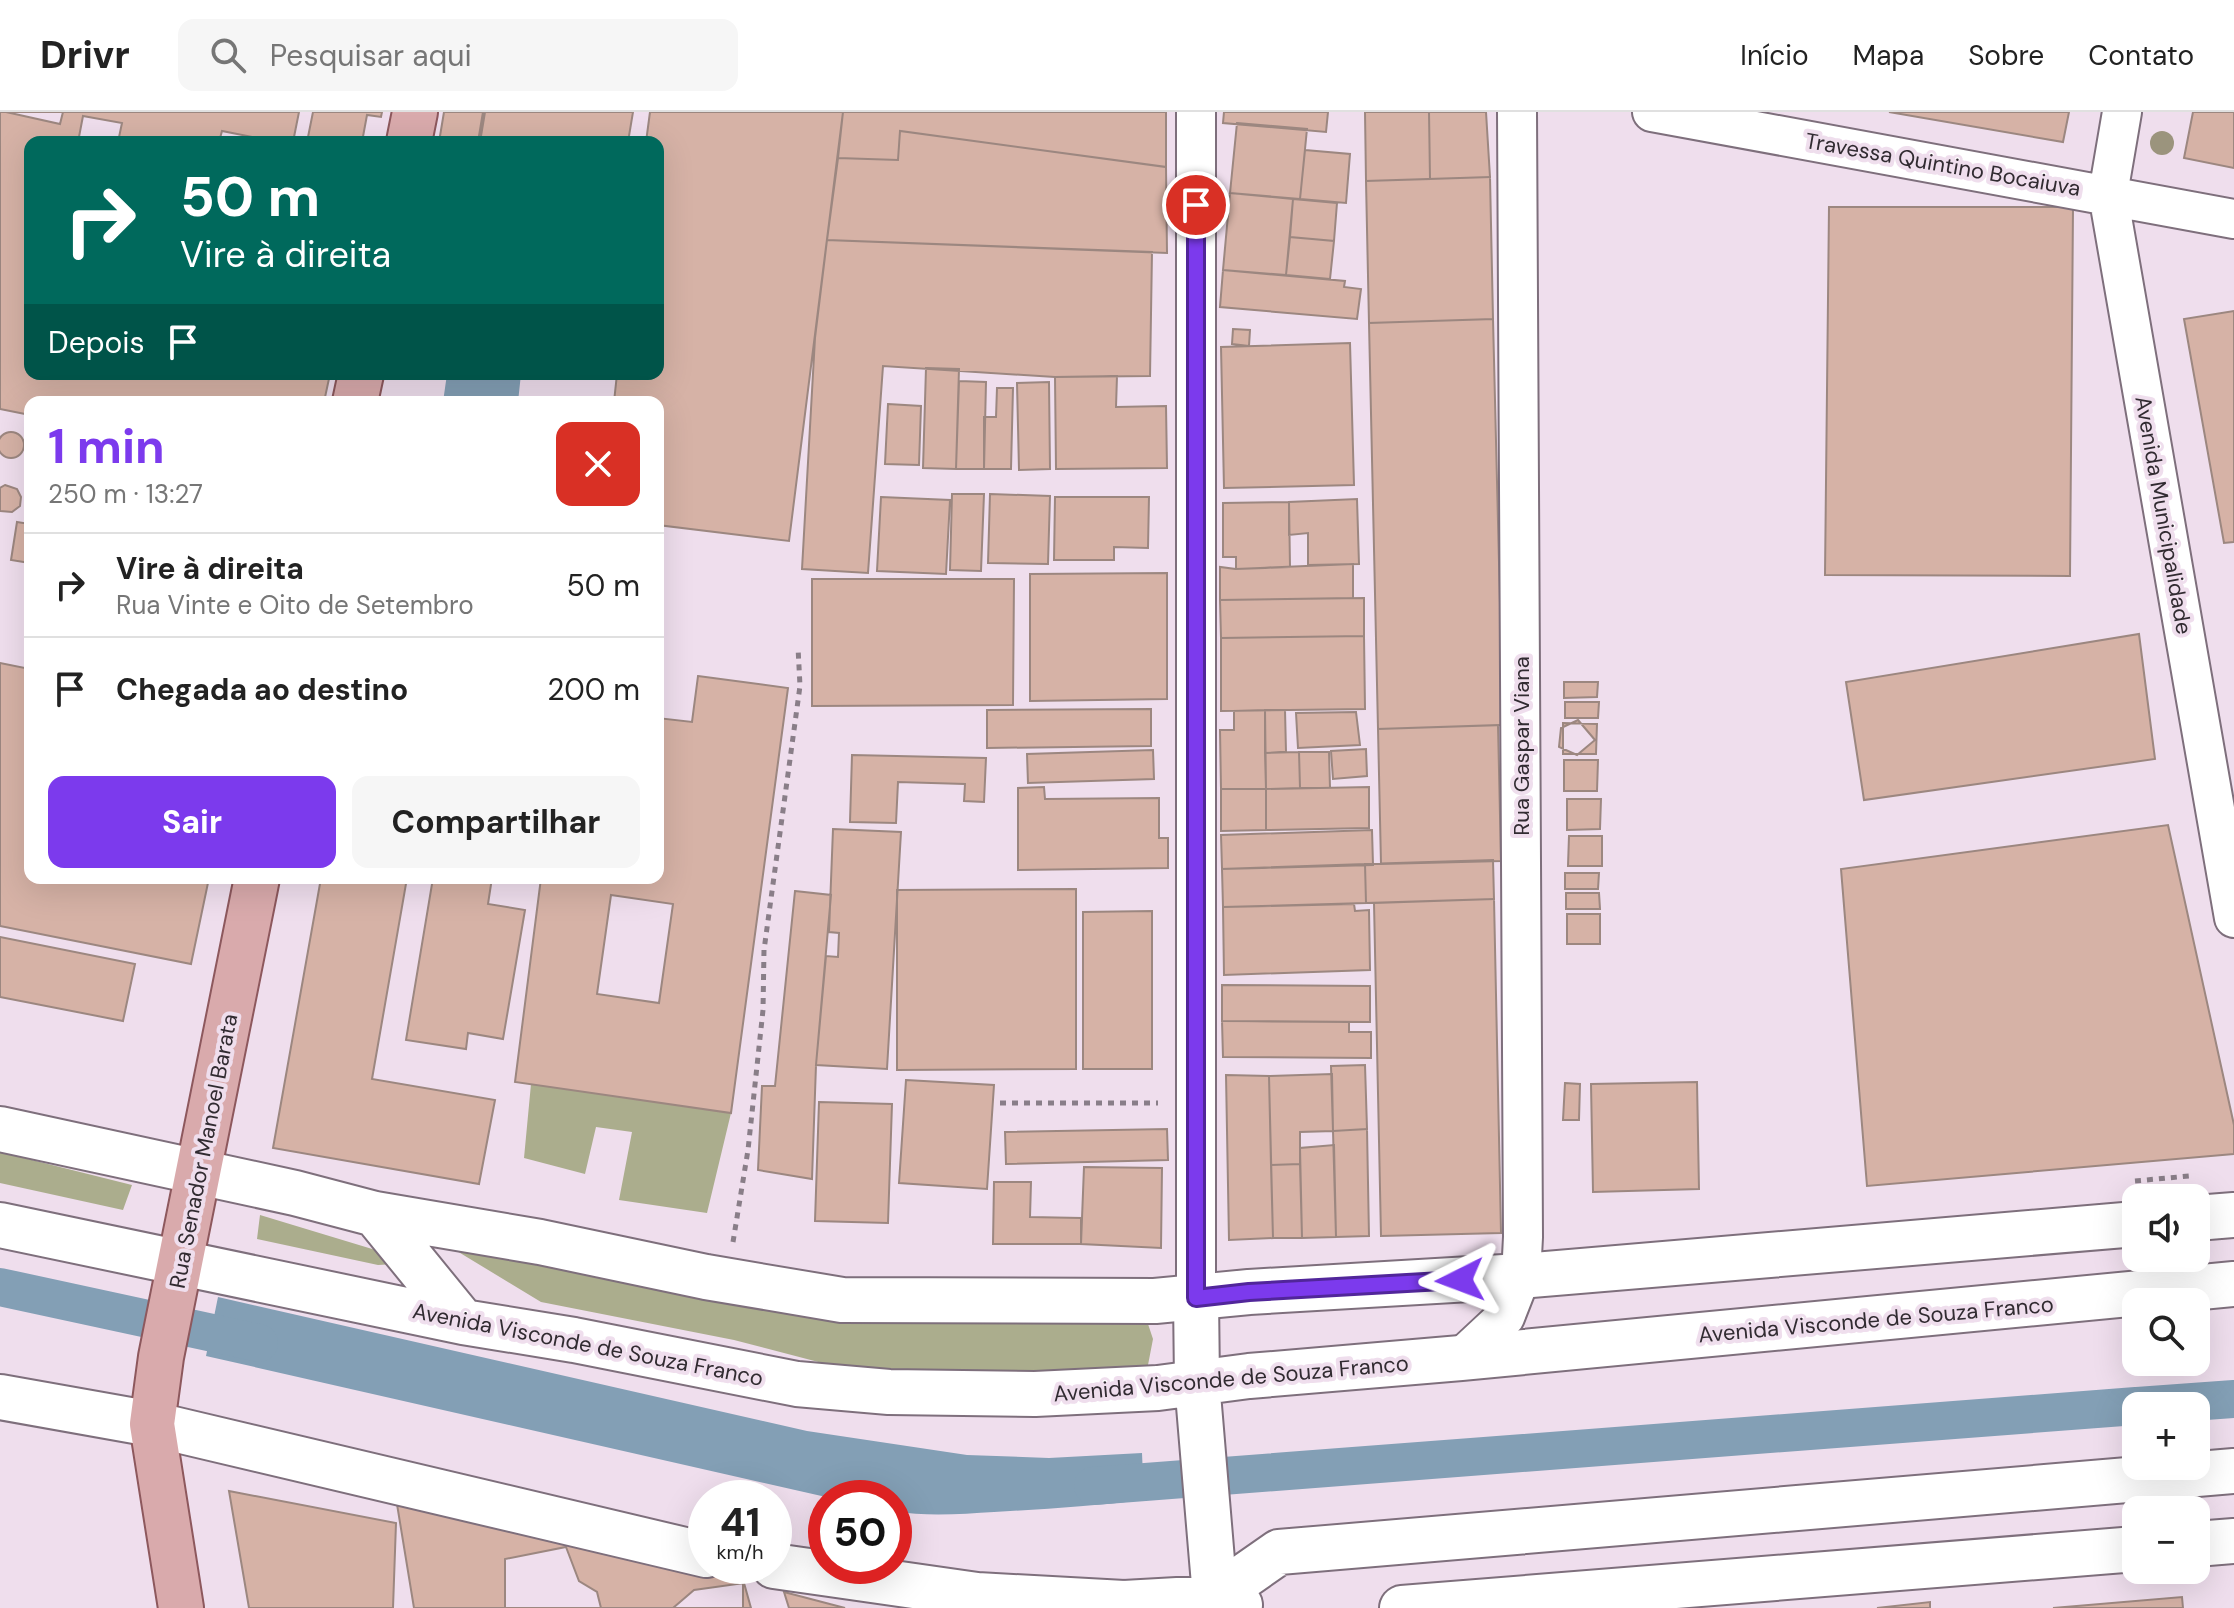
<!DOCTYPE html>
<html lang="pt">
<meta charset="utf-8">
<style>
:root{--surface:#fff;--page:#f6f6f6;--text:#222;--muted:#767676;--line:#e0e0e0;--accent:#7c3aed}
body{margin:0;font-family:"DM Sans",sans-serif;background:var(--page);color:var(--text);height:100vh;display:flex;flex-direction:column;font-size:30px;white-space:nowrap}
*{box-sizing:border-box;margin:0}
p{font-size:26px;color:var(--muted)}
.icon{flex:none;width:44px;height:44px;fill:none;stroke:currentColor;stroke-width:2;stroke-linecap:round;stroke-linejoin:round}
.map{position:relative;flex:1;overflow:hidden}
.drawer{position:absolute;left:24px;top:284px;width:640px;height:488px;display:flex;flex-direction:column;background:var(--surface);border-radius:16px;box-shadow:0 8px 32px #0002}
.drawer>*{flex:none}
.top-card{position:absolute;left:24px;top:24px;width:640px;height:244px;border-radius:16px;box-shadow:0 8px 32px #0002;background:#00695c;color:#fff;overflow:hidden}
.controls{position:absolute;left:2122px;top:1072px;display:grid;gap:16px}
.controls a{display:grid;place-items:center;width:88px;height:88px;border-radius:16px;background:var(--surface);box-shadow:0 8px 32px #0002;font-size:40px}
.speed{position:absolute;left:688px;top:1368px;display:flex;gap:16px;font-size:40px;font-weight:700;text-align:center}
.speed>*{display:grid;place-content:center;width:104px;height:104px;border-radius:50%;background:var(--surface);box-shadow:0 8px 32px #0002;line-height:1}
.speed small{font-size:20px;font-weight:400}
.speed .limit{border:12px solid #d22;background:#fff;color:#111}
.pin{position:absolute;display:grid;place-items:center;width:68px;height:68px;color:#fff;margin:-34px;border:4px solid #fff;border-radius:50%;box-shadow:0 2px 8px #0007}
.me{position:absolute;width:88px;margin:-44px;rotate:267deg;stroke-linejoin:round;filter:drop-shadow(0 0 6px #0008)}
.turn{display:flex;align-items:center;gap:28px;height:168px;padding:0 24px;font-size:36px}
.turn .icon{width:104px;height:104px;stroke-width:2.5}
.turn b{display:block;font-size:56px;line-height:68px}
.then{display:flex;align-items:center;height:76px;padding:0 24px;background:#0003;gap:16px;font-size:30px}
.round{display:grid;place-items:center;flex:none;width:84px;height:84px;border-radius:16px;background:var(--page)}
.summary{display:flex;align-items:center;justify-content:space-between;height:136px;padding:0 24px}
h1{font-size:48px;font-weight:700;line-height:60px;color:var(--accent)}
.cta{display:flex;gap:16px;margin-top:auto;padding:16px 24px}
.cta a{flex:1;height:92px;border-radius:16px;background:var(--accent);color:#fff;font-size:32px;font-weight:700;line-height:92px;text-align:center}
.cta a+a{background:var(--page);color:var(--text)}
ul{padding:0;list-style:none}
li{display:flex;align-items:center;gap:24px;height:104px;padding:0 24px;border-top:2px solid var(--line)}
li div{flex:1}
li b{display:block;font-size:30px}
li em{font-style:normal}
header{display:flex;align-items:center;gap:48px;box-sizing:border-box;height:112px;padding:0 40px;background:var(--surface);border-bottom:2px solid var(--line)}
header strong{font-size:38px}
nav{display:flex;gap:44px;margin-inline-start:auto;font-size:28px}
.search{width:560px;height:72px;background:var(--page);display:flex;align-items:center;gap:20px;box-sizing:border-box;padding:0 28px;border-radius:16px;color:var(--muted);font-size:30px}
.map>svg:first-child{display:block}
</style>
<header>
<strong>Drivr</strong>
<div class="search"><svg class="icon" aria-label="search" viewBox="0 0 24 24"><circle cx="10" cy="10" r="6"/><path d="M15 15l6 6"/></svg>Pesquisar aqui</div>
<nav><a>Início</a><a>Mapa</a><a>Sobre</a><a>Contato</a></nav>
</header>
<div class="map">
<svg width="2234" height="1496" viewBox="0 0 2234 1496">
<rect width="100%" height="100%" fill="#efdeed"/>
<path fill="#abad8d" d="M531 972 731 1001 707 1101 619 1088 632 1020 596 1015 585 1062 524 1046Z
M0 1040 132 1073 123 1098 0 1071Z
M260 1103 392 1143 395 1152 378 1153 257 1127Z
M442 1130 1146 1206 1153 1227 1148 1253 1017 1270 849 1258 734 1228 541 1190Z"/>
<path fill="#839fb5" d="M447 262H521L518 290H443Z
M218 1185 807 1319 967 1343 1049 1346 1142 1341 1144 1388C1094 1394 1045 1397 994 1400 962 1402 926 1405 894 1399V1386L826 1385 206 1244Z"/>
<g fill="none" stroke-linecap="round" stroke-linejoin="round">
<path stroke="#839fb5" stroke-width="38" d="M0 1175 259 1231
M2137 1294 2234 1287
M1093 1374 2136 1294"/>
</g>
<path fill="#d6b2a6" stroke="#9c8780" stroke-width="2" fill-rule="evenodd" d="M0 0H299L293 30H277L222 19 219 30H30V262H330L324 290H30V303L0 297Z
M6 0H63L60 12Z
M313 0H382L381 5 367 3 362 30H307Z
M444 0H483L478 30H439Z
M485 0H633L628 30H480Z
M650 0H843L789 429 658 413V290H614L617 262H658V30H646Z
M843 0H1166V55L900 19 898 48 838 46Z
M1224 0H1328L1326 20 1223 11Z
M1365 0H1429L1430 67 1366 69Z
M1429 0H1486L1490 65 1430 67Z
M1889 0H2069L2063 30Z
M2193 0H2234V56L2184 46Z
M83 4 122 11 118 30H78Z
M1237 11 1307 17 1300 87 1230 81Z
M900 19 1166 55 1167 141 827 128 838 46 898 48Z
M1305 38 1350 42 1346 91 1300 87Z
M1490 65 1493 207 1369 211 1366 69Z
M1230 81 1293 87 1286 163 1223 158Z
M1293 87 1337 91 1334 129 1290 125Z
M1829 95H2073L2070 464 1825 463Z
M1290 125 1334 129 1330 167 1286 163Z
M827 128 1152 140 1150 264 1055 265 883 254 868 461 802 457 815 226Z
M1223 158 1345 169 1344 175 1361 177 1357 207 1220 195Z
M2234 199V430L2224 431 2184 207Z
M1493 207 1503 613 1378 617 1369 211Z
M1233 217 1250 218 1249 234 1232 232Z
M1350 231 1354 373 1224 376 1221 235Z
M926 256 959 257 956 357 923 356Z
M1117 264 1116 295 1166 294 1167 356 1056 357 1055 265Z
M959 269 986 270 984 357H956Z
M1049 270 1050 357 1019 358 1017 271Z
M997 276H1013L1011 357H984V305H996Z
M888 292 921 294 919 353 885 352Z
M-2 333a13 13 0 1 1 26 0a13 13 0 1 1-26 0Z
M5 373 17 377 21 385 20 394 12 400 0 399V376Z
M952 382H984L981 459 950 458Z
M990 382 1050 384 1048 452 988 451Z
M881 385 950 388 946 462 877 459Z
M1055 385H1149L1148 436 1114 435V448H1054Z
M1357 387 1359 452 1308 453V421L1289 423V390Z
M1289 390 1290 455 1236 457V445H1223V391Z
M17 410 30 412V451L11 448Z
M1353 452V486L1220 488V455L1236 457Z
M1167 461V587L1030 589V462Z
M812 467H1014L1013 593 812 594Z
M1364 486V524L1221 526 1220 488Z
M2139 522 2155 647 1864 688 1846 570Z
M1364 524 1365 597 1221 599V526Z
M0 551 30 557V766H209L191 852 0 814Z
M698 564 788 576 731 1001 515 970 541 766H658V606L692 610ZM611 783 673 792 659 891 597 882Z
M1564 570H1598L1597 585 1564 586Z
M1565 590H1599L1598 606H1565Z
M1151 597V634L987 636V598Z
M1265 598H1285L1286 640 1265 641Z
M1265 598 1266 677H1221L1220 618H1234V599Z
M1356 600 1360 633 1298 636 1296 601Z
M1578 608 1595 628 1577 643 1559 635 1561 616Z
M1563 611 1597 612 1596 642H1563Z
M1498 613 1501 749 1381 752 1378 617Z
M1366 637 1367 664 1333 667 1331 639Z
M1153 638 1154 667 1028 671 1027 642Z
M1299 640 1300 676 1266 677 1265 641Z
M1299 640H1329L1330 676H1300Z
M852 643 986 646 984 690 964 689 965 672 898 670 896 711 850 710Z
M1564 648H1598L1597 679H1564Z
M1044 675 1045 687 1159 686V726H1168V756L1018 758V676Z
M1369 675V716L1266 718V677Z
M1221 677H1266V718L1221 719Z
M1567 687H1601L1600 717 1567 718Z
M2168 713 2234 1013V1042L1867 1074 1841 757Z
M833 717 901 720 887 957 816 953 826 844 838 845 839 821 829 820Z
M1372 718 1373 753 1222 757 1221 723Z
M1569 724H1602V754H1568Z
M1493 748 1494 787 1366 791 1365 752Z
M1365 752 1366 791 1223 795 1222 757Z
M1565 761H1599L1598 777H1565Z
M321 766H407L372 967 495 988 479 1072 273 1036Z
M433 766H492L488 792 525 798 503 927 468 921 466 937 406 928Z
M1076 777V957L897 958V778Z
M795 779 831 783 816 953 812 1067 758 1058 762 974H775Z
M1566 781H1599L1600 797H1566Z
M1494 787 1501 1121 1381 1124 1374 791Z
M1354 792 1355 799 1369 798 1370 858 1224 863 1223 795Z
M1152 799V957H1083V800Z
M1567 802H1600V832H1567Z
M0 825 135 852 123 909 0 885Z
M1222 873 1370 874V910L1222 909Z
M1222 909 1349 910V920H1371V946L1223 945Z
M1365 953 1367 1017 1333 1019 1331 954Z
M1332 962 1333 1019 1300 1020V1052L1271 1053 1269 964Z
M1226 963 1269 964 1273 1126 1229 1128Z
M906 968 994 973 987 1077 899 1071Z
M1697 970 1699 1077 1593 1080 1591 972Z
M1565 971 1580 972 1579 1008H1563Z
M819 990 892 992 888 1111 815 1109Z
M1167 1017 1168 1048 1006 1052 1005 1020Z
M1367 1017 1369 1124 1336 1125 1333 1019Z
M1334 1033 1336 1125 1302 1126 1300 1036Z
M1300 1052 1302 1126H1273L1271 1053Z
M1084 1055 1162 1056 1161 1136 1081 1132Z
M994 1070H1031L1030 1105 1081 1106V1132H993Z
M229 1379 396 1411 393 1496H249Z
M395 1380 743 1463V1496H414Z
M566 1435 579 1469 597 1480 601 1496H505V1447Z
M744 1471 751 1496H673L694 1478Z
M784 1480 845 1496H789Z
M2182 1485 2183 1496H2053Z
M1930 1490V1496H1877Z"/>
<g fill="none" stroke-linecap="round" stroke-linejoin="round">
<g stroke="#7e6f7c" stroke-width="42">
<path id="minor" d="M1196 0V1186
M1652 0 2234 107
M2122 0 2108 82 2234 806
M1461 1246 1505 1205 1521 1164 1523 1125 1517 0"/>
</g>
<g stroke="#7e6f7c" stroke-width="48">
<path id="tertiary" d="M1196 1186 1197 1270"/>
</g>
<g stroke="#7e6f7c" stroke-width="48">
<path id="secondary" d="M0 1017 295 1081 375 1102 540 1130 706 1165 842 1188 1155 1189 1249 1180 1521 1164 2136 1112
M375 1102 463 1210
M2196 1106 2234 1103
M0 1113 463 1210 574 1228 797 1272 889 1280 1035 1282 1158 1276 1249 1264 1461 1246 2234 1172
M1197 1270 1216 1496
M0 1285 152 1312 706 1443
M2196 1432 2234 1429
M774 1454 977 1483 1124 1491 1213 1486 1240 1493
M1213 1486 1279 1440 2234 1359
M1402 1496 2136 1437"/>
</g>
<g stroke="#8d585d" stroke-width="48">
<path id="primary" d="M409 30 415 0
M355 290 361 262
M181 1496 152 1312 161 1245 257 766"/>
</g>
<path stroke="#897e88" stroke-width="5" stroke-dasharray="6 6" stroke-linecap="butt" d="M1000 991H1158
M2135 1069 2189 1064
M733 1130 748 1038 763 898 764 838 800 574 798 535"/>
<use href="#minor" stroke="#fff" stroke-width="38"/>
<use href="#tertiary" stroke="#fff" stroke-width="44"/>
<use href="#secondary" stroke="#fff" stroke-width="44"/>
<use href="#primary" stroke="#d9aaac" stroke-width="44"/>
</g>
<circle fill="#9b947d" cx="2162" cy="31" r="12"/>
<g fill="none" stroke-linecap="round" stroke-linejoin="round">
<g stroke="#51269a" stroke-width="20">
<path id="route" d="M1196 93V1186L1249 1180 1460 1168"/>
</g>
<use href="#route" stroke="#7c3aed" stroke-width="14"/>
</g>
<g text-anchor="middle" stroke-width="8" stroke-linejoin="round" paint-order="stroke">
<g font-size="22" fill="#312b31" stroke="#efdeed">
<text transform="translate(1943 52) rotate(10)" y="8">Travessa Quintino Bocaiuva</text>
<text transform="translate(2164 403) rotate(80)" y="8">Avenida Municipalidade</text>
<text transform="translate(1521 634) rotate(-90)" y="8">Rua Gaspar Viana</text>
<text transform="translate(203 1039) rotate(-79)" y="8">Rua Senador Manoel Barata</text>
<text transform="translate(1876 1207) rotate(-5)" y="8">Avenida Visconde de Souza Franco</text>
<text transform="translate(588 1232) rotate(11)" y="8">Avenida Visconde de Souza Franco</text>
<text transform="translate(1231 1266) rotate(-5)" y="8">Avenida Visconde de Souza Franco</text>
</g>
</g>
</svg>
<div class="controls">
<a><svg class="icon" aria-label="sound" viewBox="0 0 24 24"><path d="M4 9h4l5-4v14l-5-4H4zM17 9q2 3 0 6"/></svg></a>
<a><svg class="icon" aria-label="search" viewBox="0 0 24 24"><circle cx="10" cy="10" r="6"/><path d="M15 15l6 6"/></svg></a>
<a>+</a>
<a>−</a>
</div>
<div class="speed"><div>41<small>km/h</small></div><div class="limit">50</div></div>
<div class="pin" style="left:1196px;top:93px;background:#d93025"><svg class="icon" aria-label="arrive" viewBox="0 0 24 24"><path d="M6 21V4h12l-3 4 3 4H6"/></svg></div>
<svg class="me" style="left:1460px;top:1168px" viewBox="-20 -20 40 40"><path d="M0-17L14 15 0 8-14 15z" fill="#7c3aed" stroke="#fff" stroke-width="4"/></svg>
<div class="top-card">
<div class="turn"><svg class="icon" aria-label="right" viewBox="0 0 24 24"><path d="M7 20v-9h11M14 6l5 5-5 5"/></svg><div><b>50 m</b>Vire à direita</div></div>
<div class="then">Depois<svg class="icon" aria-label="arrive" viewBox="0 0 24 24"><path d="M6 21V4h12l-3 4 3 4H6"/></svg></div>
</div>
<section class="drawer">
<div class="summary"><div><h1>1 min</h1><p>250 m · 13:27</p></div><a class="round" style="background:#d93025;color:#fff"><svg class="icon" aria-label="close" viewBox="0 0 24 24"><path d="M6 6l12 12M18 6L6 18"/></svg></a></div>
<ul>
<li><svg class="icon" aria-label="right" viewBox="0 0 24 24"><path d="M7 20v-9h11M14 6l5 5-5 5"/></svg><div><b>Vire à direita</b><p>Rua Vinte e Oito de Setembro</p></div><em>50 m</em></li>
<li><svg class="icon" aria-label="arrive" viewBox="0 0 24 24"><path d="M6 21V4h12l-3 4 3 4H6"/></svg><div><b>Chegada ao destino</b></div><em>200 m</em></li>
</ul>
<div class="cta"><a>Sair</a><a>Compartilhar</a></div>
</section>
</div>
